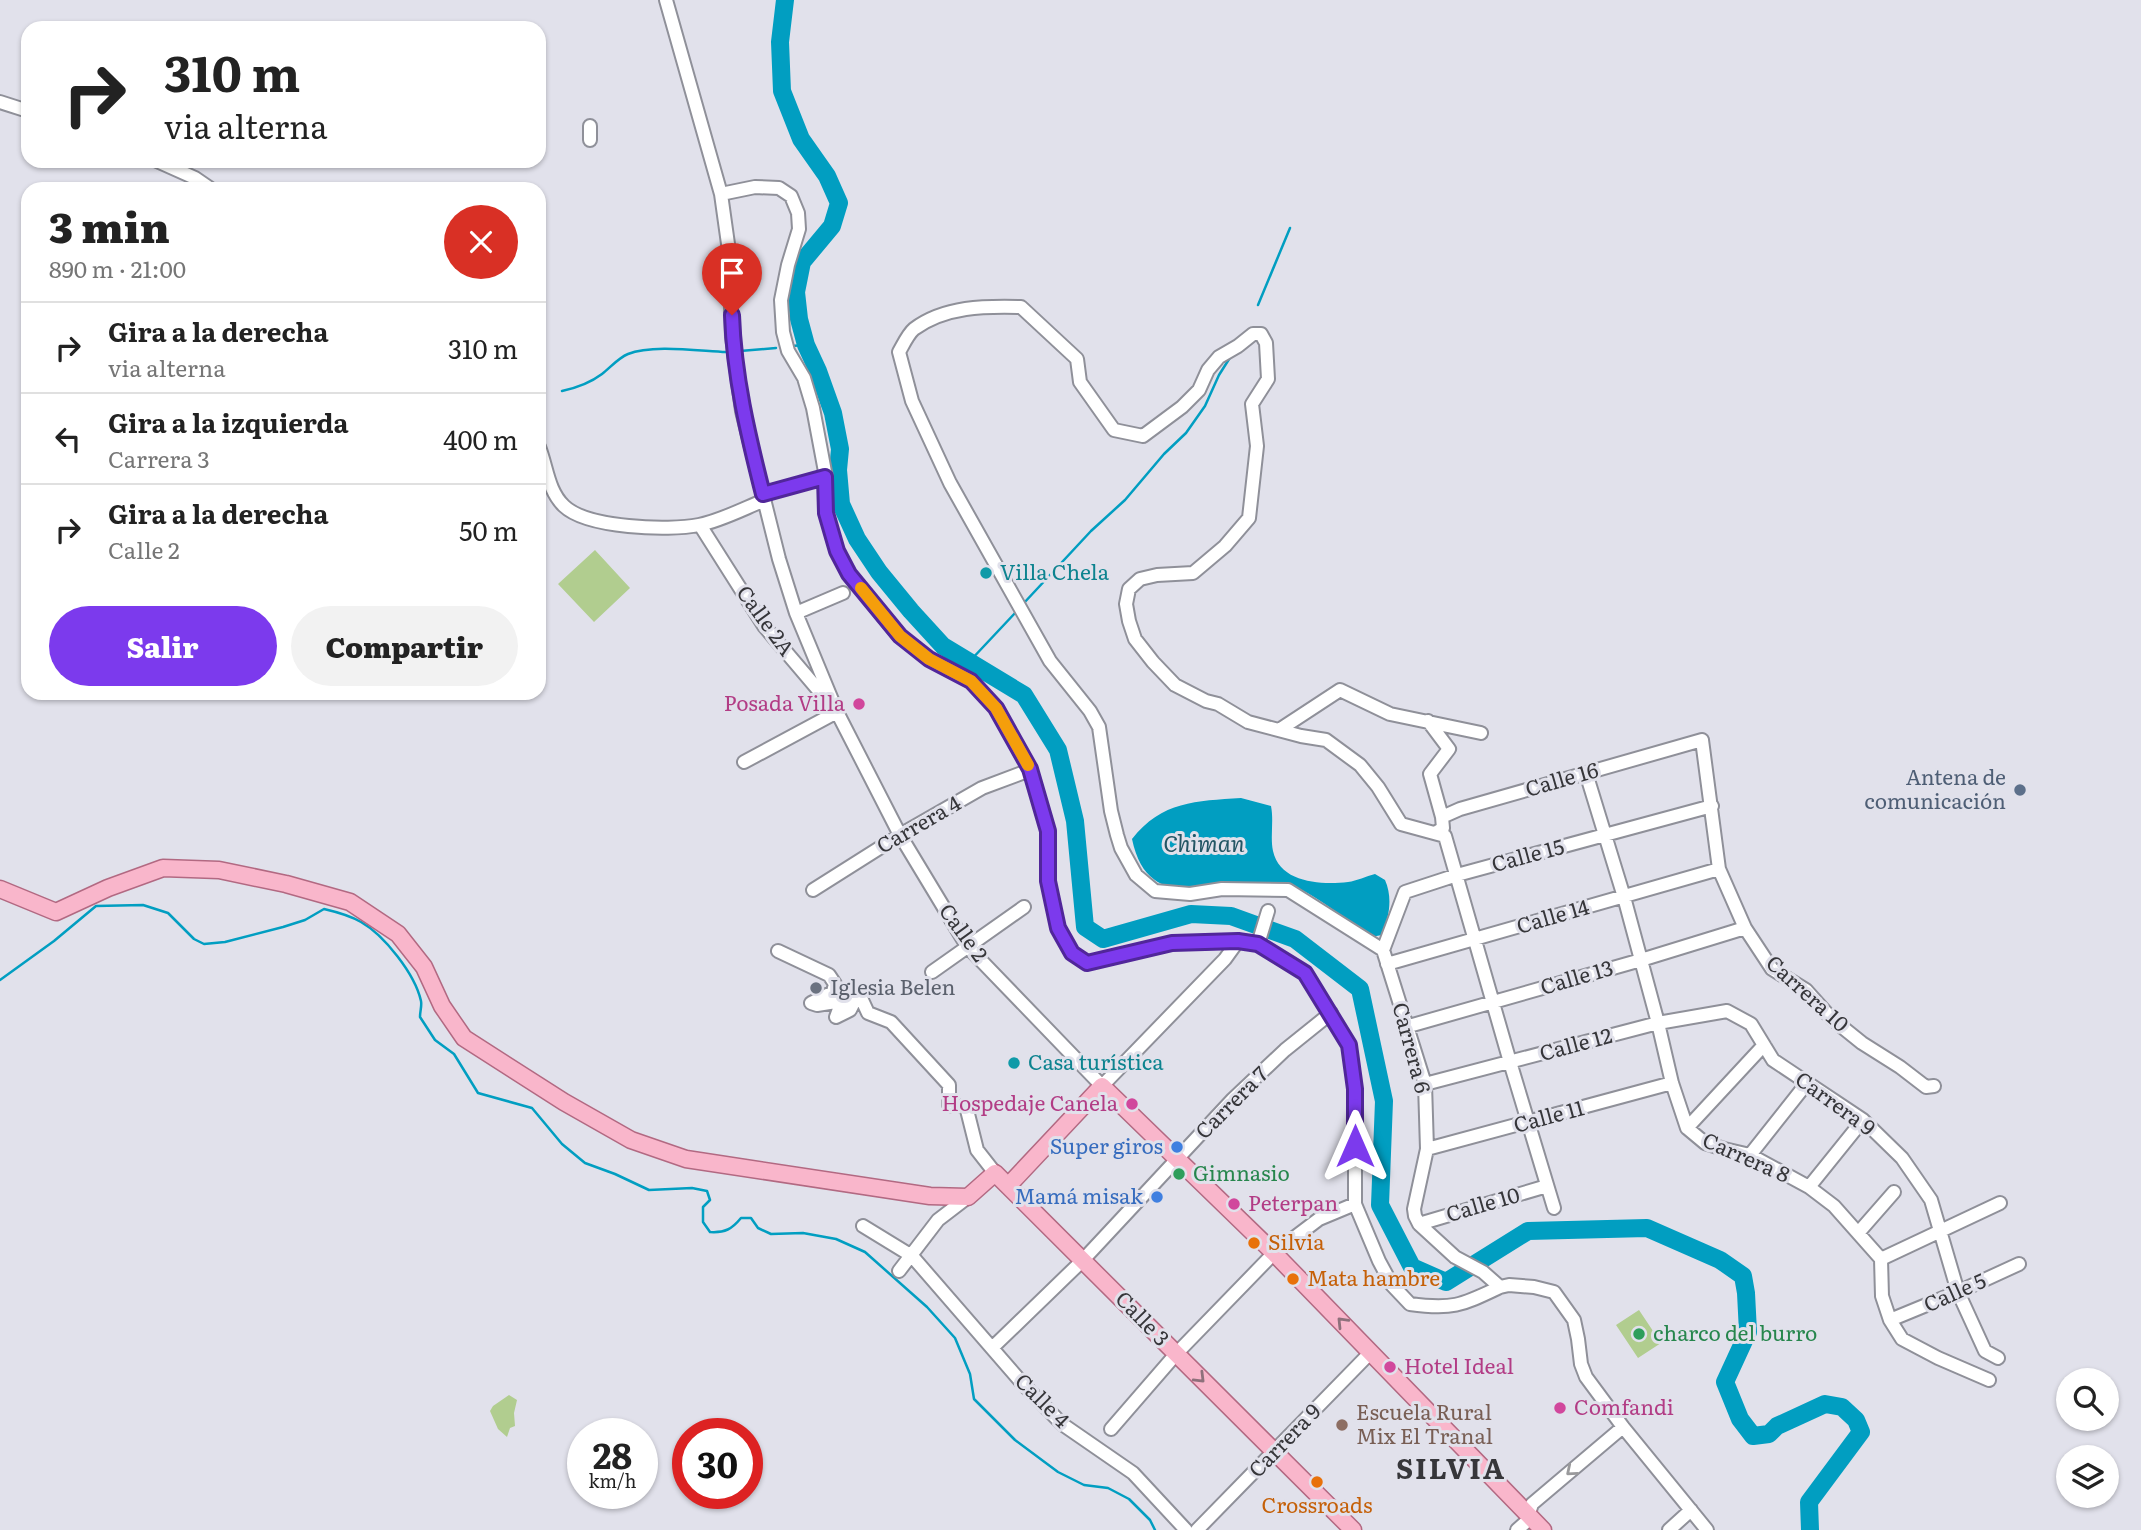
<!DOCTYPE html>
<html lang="es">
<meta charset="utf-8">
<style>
:root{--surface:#fff;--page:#f2f2f2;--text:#222;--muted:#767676;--line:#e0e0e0;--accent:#7c3aed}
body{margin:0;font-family:Literata,serif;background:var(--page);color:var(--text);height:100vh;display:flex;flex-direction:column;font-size:26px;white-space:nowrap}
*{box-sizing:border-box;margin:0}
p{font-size:23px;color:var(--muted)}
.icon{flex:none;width:38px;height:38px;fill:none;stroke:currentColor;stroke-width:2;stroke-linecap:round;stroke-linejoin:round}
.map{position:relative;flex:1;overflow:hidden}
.panel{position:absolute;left:21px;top:182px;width:525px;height:518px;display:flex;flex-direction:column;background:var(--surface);border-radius:21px;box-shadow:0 2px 5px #0004}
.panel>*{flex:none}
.top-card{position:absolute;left:21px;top:21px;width:525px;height:147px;border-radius:21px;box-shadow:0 2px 5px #0004;background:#fff;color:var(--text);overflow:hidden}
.tools{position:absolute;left:2056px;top:1368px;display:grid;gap:14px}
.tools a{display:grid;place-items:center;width:63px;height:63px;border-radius:50%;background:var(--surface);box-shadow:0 2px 5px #0004;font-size:35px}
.speed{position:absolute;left:567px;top:1418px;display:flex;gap:14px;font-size:35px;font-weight:700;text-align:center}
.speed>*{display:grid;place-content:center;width:91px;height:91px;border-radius:50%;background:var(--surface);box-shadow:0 2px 5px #0004;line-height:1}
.speed small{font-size:18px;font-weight:400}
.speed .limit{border:10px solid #d22;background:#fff;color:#111}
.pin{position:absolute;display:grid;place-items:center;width:60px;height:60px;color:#fff;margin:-72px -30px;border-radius:50% 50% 50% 0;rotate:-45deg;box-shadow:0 0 7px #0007}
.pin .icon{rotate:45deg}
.me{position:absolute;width:77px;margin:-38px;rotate:0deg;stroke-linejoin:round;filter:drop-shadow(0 0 5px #0008)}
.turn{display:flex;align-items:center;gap:24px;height:147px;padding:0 28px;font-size:32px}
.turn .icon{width:91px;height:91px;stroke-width:2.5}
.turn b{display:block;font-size:49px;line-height:60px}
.round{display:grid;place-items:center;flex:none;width:74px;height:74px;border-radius:37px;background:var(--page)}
.headline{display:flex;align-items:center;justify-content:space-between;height:119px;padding:0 28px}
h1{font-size:42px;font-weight:800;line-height:52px}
.button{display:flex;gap:14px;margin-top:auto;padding:14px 28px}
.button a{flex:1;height:80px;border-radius:42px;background:var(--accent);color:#fff;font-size:28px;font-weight:800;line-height:80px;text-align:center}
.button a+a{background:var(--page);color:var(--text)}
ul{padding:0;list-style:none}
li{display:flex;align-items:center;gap:21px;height:91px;padding:0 28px;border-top:2px solid var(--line)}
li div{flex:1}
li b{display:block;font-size:26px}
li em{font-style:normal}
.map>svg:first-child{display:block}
</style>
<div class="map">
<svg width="2141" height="1530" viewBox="0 0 2141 1530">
<rect width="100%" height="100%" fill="#e1e1eb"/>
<path fill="#b1cd8f" d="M595 550 630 588 594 622 558 584Z
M1639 1310 1661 1343 1638 1358 1616 1325Z
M509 1395 517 1400 514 1413 515 1426 510 1428 507 1437 498 1429 490 1411 493 1406Z"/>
<path fill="#019ec1" d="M1241 798 1271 806C1274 821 1270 837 1273 851 1280 883 1321 885 1348 882 1357 881 1366 876 1375 874L1385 880C1393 898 1389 917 1382 935L1371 937C1351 923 1310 890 1289 885 1231 870 1150 926 1132 839 1162 801 1196 801 1241 798Z"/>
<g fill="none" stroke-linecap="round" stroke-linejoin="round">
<path stroke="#019ec1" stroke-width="2.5" d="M1258 305 1290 228
M791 346 806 345
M740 351 776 348
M562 391C576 388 590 383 602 374 610 368 618 358 628 354 652 344 700 351 726 352
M1023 604 1091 531 1125 500 1164 454 1186 433 1205 406 1219 375 1231 356
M969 662 1016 612
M0 980 54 941 96 906 143 905 168 913 194 939 204 944 225 942 283 927 305 920 324 909C337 912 349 915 361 922 384 935 415 974 421 1001 422 1006 420 1011 420 1017L435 1040 454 1054 478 1093 532 1108 562 1144 585 1163 615 1174 649 1190 692 1188 707 1191 710 1200 703 1207V1222L710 1232C725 1233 732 1229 741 1218H751L758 1228 771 1234 803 1233 836 1239 865 1252 927 1307 955 1338 970 1374 974 1399 1015 1440 1058 1472 1084 1485 1108 1488 1129 1499 1150 1520 1155 1530"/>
<path stroke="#019ec1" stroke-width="18" d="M785 0 780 42 782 91 801 139 827 176 839 203 832 226 802 262 796 292 799 319 806 345 818 371 833 413 840 449 838 470 841 504 857 539 879 572 911 611 943 646 1024 695 1058 750 1075 821 1085 927 1103 939 1191 914 1231 916 1295 939 1360 989 1384 1101 1380 1205 1412 1267 1446 1282 1528 1231 1647 1228 1720 1260 1743 1276 1746 1293 1748 1332 1725 1382 1740 1419 1753 1436 1769 1434 1777 1426 1825 1404 1842 1407 1856 1420 1861 1432 1809 1502 1810 1530"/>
<g stroke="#8f9099" stroke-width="16">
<path id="minor" d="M666 0 721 194 729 251 732 337 742 411 779 559 796 613 837 712 900 835 967 946 1102 1086 1225 959 1238 941
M0 102 28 111
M590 126V140
M157 161 195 178 211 189
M721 194 755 187 779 188 791 196 798 213 799 229 788 265 781 300 783 332 788 351 804 378 813 408 826 477V513L837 551 849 574 899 636 929 659 971 681 996 708 1030 770 1048 831V881L1058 928 1072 953 1087 963 1172 943 1238 941 1258 944 1305 973 1349 1045 1355 1089V1204L1379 1261 1392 1285 1410 1304C1453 1310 1462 1305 1500 1287
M539 447C547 467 548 491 564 506 587 528 668 531 699 525 720 521 745 508 765 500
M763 494 826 477
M700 525 764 626 837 712 744 762
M796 613 843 593
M1428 721 1449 749 1430 774 1442 817
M1279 730 1340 690 1390 714 1481 733
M1586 773 1624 897 1658 1023 1672 1083 1687 1128 1705 1143 1724 1149 1750 1155 1809 1187 1834 1206 1881 1259 1882 1296 1890 1320 1902 1339 1938 1358 1989 1380
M1435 833 1443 828 1442 817 1460 809 1702 740 1719 869 1745 928 1772 969 1806 990 1831 1018 1862 1043 1900 1067 1926 1087 1934 1086
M813 890 900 835 982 788 1030 770
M1258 944 1268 911
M1383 950 1288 890 1222 889 1190 894 1155 891 1136 875 1121 848 1117 835 1111 811 1099 727 1090 711 1050 661 950 483 912 401 899 352C903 345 908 334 914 329 945 306 985 306 1021 307L1077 359 1080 382 1114 430 1143 436 1182 407 1199 390 1208 370 1219 357 1238 346 1253 334H1261L1266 343 1268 379 1252 404 1257 446 1249 518 1225 546 1193 573 1157 575 1140 579 1129 589 1126 604 1129 621 1135 639 1153 662 1175 685 1206 701 1218 704 1248 722 1301 736 1326 740 1360 765 1378 787 1401 824 1445 836 1510 1062 1554 1208
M1383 950 1425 1084 1427 1149 1414 1209 1415 1216 1419 1224 1455 1257 1483 1272 1500 1287 1509 1285 1534 1287 1554 1292 1574 1320 1578 1339 1581 1364 1586 1377 1623 1427 1707 1530
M1383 950 1405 892 1457 875 1712 806
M778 951 829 975 835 984 833 992 811 1003 817 1005 842 1001 836 1017 850 1010 856 998 862 1000 868 1013 891 1022 949 1085V1106H966L977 1150 995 1173
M1387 964 1719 869
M932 972 1024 907
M1409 1026 1641 960 1745 928
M1425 1084 1658 1023 1727 1011 1751 1024 1773 1060 1863 1120 1902 1158 1931 1200 1958 1292 1985 1351 1998 1358
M1687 1128 1764 1045
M1427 1149 1672 1083
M1750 1155 1807 1083
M1809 1187 1863 1120
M1419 1224 1547 1186
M863 1226 912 1256 1023 1384 1062 1424 1133 1473 1186 1530
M1859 1232 1894 1192
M1881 1259 2000 1203
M899 1271 938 1220 968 1197
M1890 1320 1958 1292 2019 1264
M992 1348 1083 1260 1233 1099 1285 1050 1331 1013
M1111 1429 1176 1354 1274 1253 1319 1219 1355 1204
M1197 1530 1371 1352
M1517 1530 1526 1522 1532 1504 1623 1427
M1669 1530 1691 1510"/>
</g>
<g stroke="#b26982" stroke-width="19">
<path id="major" d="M0 889 56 912 108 888 163 868 219 870 286 884 350 902 398 934 424 967 442 1006 464 1038 564 1102 631 1140 686 1159 930 1196 968 1197 995 1173 1353 1530
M1008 1186 1102 1086 1274 1253 1543 1530"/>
</g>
<use href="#minor" stroke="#fff" stroke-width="12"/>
<use href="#major" stroke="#f9b6cb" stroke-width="16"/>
</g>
<defs><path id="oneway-chevron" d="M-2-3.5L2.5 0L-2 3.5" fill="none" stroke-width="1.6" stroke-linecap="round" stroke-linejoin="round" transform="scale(1.75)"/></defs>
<g stroke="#8e707b">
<use href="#oneway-chevron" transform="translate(1342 1322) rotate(-134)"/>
<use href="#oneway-chevron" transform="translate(1200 1378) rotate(45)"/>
</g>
<use stroke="#9a9a9c" href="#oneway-chevron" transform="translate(1571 1471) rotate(140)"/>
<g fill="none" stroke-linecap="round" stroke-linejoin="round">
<g stroke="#51269a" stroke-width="18">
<path id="route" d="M732 315C734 376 748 435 763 494L825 477 826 513 837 551 849 574 900 636 929 659 971 681 996 708 1030 769 1048 831V881L1058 928 1072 953 1087 963 1172 943 1238 941 1258 944 1305 973 1349 1045 1355 1089V1146"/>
</g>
<use href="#route" stroke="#7c3aed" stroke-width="12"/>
<path stroke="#f59e0b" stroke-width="12" d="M861 588 900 636 929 659 971 681 996 708 1028 765"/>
</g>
<g fill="#0f9aa8" stroke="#e1e1eb" stroke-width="2.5">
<circle cx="986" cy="573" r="7"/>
<circle cx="1014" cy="1063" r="7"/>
</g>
<g fill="#d1479c" stroke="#e1e1eb" stroke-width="2.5">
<circle cx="859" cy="704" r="7"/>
<circle cx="1132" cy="1104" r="7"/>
<circle cx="1234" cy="1204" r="7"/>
<circle cx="1390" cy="1367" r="7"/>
<circle cx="1560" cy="1408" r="7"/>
</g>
<circle fill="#5c6f8a" stroke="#e1e1eb" stroke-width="2.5" cx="2020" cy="790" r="7"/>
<circle fill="#6b7280" stroke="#e1e1eb" stroke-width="2.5" cx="816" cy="988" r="7"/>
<g fill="#3f7fe0" stroke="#e1e1eb" stroke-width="2.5">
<circle cx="1177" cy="1147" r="7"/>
<circle cx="1157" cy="1197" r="7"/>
</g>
<g fill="#2e9e5b" stroke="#e1e1eb" stroke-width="2.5">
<circle cx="1179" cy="1174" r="7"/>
<circle cx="1639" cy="1334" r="7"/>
</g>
<g fill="#e8710a" stroke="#e1e1eb" stroke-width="2.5">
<circle cx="1254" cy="1243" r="7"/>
<circle cx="1293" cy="1279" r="7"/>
<circle cx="1317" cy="1482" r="7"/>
</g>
<circle fill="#8d6e63" stroke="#e1e1eb" stroke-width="2.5" cx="1342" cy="1425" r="7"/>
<g text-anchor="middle" stroke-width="6" stroke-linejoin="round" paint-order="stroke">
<g font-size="21" fill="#0d838f" stroke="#e1e1eb" text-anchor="start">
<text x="1000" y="580">Villa Chela</text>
<text x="1028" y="1070">Casa turística</text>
</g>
<g font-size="21" fill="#36363a" stroke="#e1e1eb">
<text transform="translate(765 621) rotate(54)" y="7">Calle 2A</text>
<text transform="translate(1562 780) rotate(-16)" y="7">Calle 16</text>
<text transform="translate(919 825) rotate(-30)" y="7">Carrera 4</text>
<text transform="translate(1528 856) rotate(-15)" y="7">Calle 15</text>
<text transform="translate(1553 917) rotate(-16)" y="7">Calle 14</text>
<text transform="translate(963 933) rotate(54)" y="7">Calle 2</text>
<text transform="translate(1577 978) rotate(-16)" y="7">Calle 13</text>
<text transform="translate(1807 994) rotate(42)" y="7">Carrera 10</text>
<text transform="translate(1576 1045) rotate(-15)" y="7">Calle 12</text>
<text transform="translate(1411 1048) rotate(75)" y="7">Carrera 6</text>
<text transform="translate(1232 1103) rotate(-45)" y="7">Carrera 7</text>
<text transform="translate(1835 1104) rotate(36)" y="7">Carrera 9</text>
<text transform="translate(1549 1117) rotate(-15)" y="7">Calle 11</text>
<text transform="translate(1746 1158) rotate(24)" y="7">Carrera 8</text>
<text transform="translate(1483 1205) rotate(-16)" y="7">Calle 10</text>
<text transform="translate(1955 1293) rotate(-24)" y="7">Calle 5</text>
<text transform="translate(1142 1319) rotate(46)" y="7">Calle 3</text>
<text transform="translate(1042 1401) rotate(45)" y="7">Calle 4</text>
<text transform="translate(1285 1441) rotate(-46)" y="7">Carrera 9</text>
</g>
<g font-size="21" fill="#b23c85" stroke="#e1e1eb" text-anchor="start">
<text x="845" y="711" text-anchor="end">Posada Villa</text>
<text x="1118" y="1111" text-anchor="end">Hospedaje Canela</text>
<text x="1248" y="1211">Peterpan</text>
<text x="1404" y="1374">Hotel Ideal</text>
<text x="1574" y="1415">Comfandi</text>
</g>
<g font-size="21" fill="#4e5e75" stroke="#e1e1eb" text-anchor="end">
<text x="2006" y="785">Antena de<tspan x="2006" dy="24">comunicación</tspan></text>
</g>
<g font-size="21" fill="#5b616d" stroke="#e1e1eb" text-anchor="start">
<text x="830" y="995">Iglesia Belen</text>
</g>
<g font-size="21" fill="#366cbe" stroke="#e1e1eb" text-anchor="end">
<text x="1163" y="1154">Super giros</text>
<text x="1143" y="1204">Mamá misak</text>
</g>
<g font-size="21" fill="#27864d" stroke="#e1e1eb" text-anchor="start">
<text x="1193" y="1181">Gimnasio</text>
<text x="1653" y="1341">charco del burro</text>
</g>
<g font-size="21" fill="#c56008" stroke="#e1e1eb" text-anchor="start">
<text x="1268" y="1250">Silvia</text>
<text x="1307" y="1286">Mata hambre</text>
<text x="1317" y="1513" text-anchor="middle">Crossroads</text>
</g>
<g font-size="21" fill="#785e54" stroke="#e1e1eb" text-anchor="start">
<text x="1356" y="1420">Escuela Rural<tspan x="1356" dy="24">Mix El Tranal</tspan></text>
</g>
<g font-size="23" font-style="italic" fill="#235665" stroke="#e1e1eb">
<text x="1204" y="852">Chiman</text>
</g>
<g font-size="28" font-weight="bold" letter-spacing="2" fill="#36363a" stroke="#e1e1eb">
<text x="1451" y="1479">SILVIA</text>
</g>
</g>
</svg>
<div class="tools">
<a><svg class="icon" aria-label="search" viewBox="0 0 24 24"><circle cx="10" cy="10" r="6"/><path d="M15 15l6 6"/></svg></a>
<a><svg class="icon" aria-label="layers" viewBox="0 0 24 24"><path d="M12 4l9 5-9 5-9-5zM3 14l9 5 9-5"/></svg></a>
</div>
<div class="speed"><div>28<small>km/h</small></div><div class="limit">30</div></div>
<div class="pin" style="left:732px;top:315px;background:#d93025"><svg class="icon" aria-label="arrive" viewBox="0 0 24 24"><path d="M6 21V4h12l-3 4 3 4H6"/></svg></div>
<svg class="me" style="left:1355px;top:1146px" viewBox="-20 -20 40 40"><path d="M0-17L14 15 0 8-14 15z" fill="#7c3aed" stroke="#fff" stroke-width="4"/></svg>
<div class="top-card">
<div class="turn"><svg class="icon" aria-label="right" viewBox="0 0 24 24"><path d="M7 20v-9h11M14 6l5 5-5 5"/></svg><div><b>310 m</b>via alterna</div></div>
</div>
<section class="panel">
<div class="headline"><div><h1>3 min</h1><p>890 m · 21:00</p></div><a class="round" style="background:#d93025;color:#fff"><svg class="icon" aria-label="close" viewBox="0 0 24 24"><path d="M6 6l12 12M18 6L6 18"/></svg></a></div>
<ul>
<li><svg class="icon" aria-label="right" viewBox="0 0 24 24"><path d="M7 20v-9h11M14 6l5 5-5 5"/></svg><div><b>Gira a la derecha</b><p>via alterna</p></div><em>310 m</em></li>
<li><svg class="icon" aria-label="left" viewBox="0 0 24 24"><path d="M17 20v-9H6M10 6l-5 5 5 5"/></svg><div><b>Gira a la izquierda</b><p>Carrera 3</p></div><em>400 m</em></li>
<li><svg class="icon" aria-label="right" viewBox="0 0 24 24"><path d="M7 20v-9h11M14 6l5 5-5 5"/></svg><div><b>Gira a la derecha</b><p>Calle 2</p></div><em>50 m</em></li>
</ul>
<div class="button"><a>Salir</a><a>Compartir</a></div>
</section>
</div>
